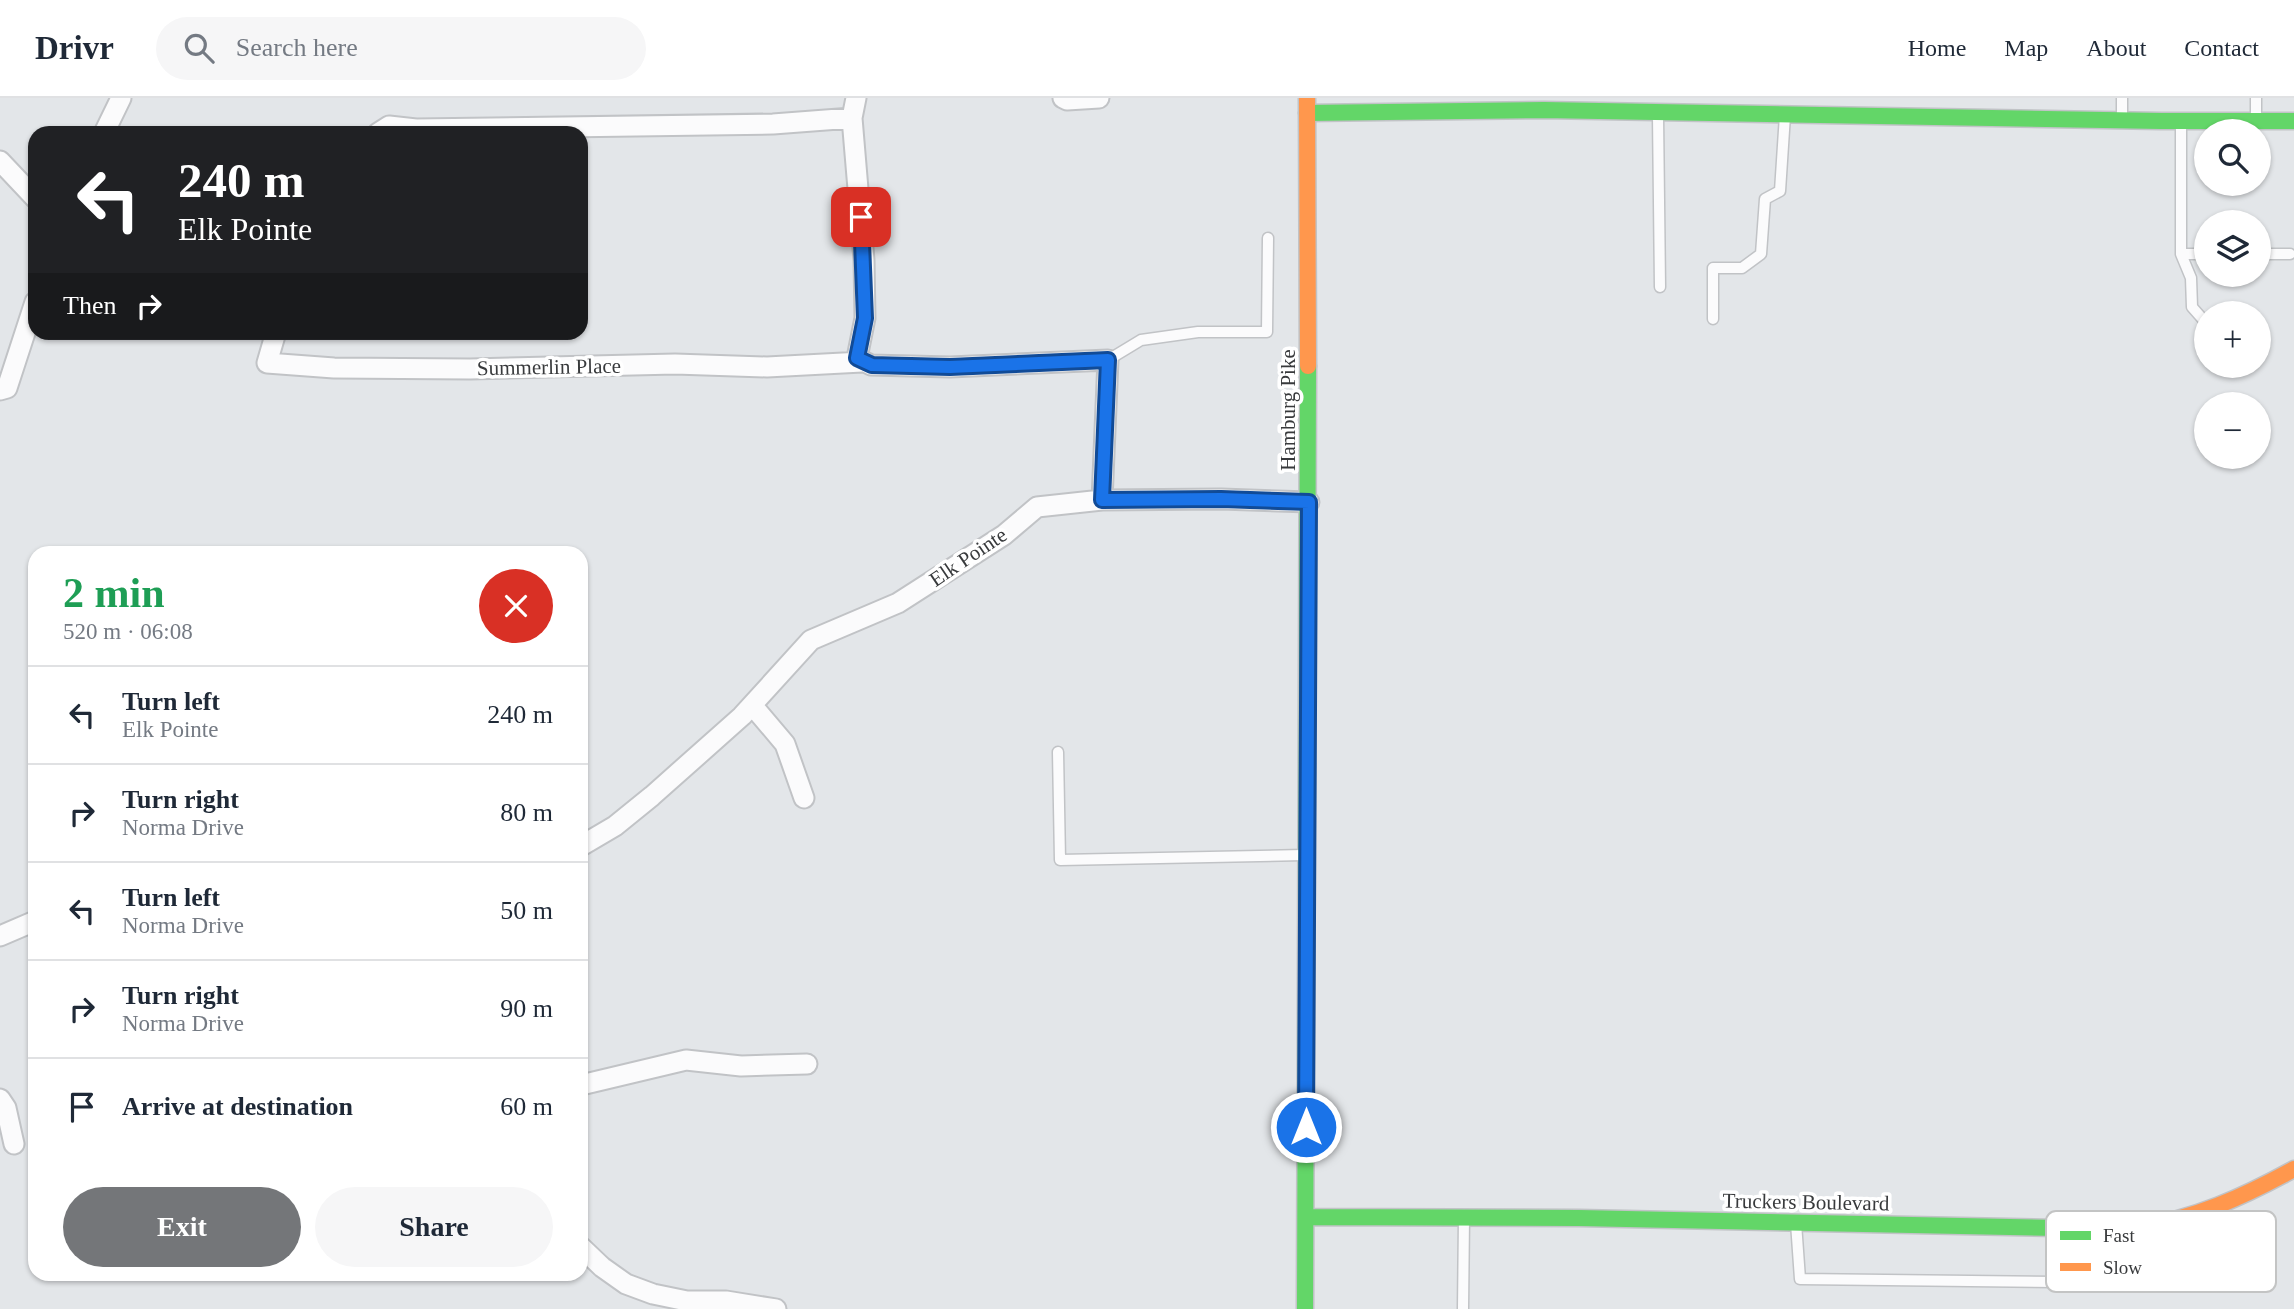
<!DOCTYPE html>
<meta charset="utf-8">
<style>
:root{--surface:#fff;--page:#f6f6f7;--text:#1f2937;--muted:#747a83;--line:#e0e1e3;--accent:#747679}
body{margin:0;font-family:Georgia,serif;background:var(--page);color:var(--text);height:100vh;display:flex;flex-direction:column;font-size:26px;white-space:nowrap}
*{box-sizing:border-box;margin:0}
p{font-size:23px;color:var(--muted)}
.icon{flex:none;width:38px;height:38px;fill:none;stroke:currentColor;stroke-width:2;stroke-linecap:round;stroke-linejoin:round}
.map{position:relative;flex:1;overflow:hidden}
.details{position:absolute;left:28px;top:448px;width:560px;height:735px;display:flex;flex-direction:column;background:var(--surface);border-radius:21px;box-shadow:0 2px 5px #0004}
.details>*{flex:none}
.banner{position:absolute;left:28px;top:28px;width:560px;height:214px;border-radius:21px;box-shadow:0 2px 5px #0004;background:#202124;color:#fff;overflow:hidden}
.buttons{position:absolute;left:2194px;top:21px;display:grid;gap:14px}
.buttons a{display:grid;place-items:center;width:77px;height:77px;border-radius:50%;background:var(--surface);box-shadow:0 2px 5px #0004;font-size:35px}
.pin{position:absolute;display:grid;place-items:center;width:60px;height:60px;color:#fff;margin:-30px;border-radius:14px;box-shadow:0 4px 10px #0006}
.me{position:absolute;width:77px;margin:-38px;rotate:0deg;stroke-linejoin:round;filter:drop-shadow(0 0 5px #0008)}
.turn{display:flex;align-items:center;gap:24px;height:147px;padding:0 35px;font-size:32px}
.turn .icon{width:91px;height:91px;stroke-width:2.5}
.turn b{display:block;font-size:49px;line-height:60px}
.then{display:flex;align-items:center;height:66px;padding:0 35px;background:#0003;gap:14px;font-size:26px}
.round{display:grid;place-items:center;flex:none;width:74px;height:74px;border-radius:37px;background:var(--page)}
.overview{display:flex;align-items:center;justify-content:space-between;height:119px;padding:0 35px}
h1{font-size:42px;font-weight:600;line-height:52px;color:#1e9e55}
.action{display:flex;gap:14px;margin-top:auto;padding:14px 35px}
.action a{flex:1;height:80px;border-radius:42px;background:var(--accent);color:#fff;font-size:28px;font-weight:600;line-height:80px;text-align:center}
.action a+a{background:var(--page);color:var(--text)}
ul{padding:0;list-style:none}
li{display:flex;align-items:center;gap:21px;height:98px;padding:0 35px;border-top:2px solid var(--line)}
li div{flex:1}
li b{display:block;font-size:26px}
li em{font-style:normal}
header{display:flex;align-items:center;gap:42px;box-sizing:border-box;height:98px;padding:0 35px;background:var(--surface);border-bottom:2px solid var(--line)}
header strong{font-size:33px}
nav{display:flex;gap:38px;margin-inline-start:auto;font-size:24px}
.search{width:490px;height:63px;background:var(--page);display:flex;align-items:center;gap:18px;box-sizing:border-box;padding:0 24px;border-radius:38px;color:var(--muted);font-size:26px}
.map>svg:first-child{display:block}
</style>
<header>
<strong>Drivr</strong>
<div class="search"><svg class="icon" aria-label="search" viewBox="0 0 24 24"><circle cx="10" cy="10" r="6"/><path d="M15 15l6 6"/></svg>Search here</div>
<nav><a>Home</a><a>Map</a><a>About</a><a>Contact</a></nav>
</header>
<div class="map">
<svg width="2294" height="1211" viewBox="0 0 2294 1211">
<rect width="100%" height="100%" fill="#e3e6e9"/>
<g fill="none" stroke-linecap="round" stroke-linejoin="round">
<g stroke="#c1c3c6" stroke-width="13">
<path id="lane" d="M1658 18 1660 189
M2122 19V0
M2256 22V0
M2181 24V156H2207
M2181 156 2191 180 2192 209 2207 226
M2259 156H2290
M1713 221V170H1742L1761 156 1765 101 1780 93 1785 17
M1108 262 1141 242 1198 234H1267L1268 140
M1058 654 1060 762 1303 757
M1796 1125 1800 1181 2148 1185
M1463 1211 1464 1120"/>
</g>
<g stroke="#c1c3c6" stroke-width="23">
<path id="street" d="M856 0 852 20 864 162 865 220 857 260 871 267 950 269 1108 262 1102 402
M1063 0 1067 2 1099 0
M104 35 121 0
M378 35 389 28 416 31 773 26 852 20
M0 63 35 100
M276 234 267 265 334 270 470 271 675 266 767 269 862 264
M0 292 7 290 35 204
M752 607 785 646 804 700
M581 748 615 728 652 698 742 618 811 542 898 505 1004 437 1037 409 1102 402 1221 401 1309 404
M0 838 35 823
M581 987 686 962 741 968 807 966
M0 1001 6 1010 14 1046
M581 1149 602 1169 626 1186 653 1196 687 1203H726L776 1211"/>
</g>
<g stroke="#c1c3c6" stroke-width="19">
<path id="fast" d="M1307 15 1544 12 2161 23H2294
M1306 1119 1579 1120 2107 1131 2137 1129
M1305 1211 1308 268"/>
</g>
<g stroke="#c1c3c6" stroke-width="19">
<path id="slow" d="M1307 0 1308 268
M2137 1129C2193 1122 2245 1098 2294 1071"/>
</g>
<use href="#lane" stroke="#fbfbfc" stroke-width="10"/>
<use href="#street" stroke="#fbfbfc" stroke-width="19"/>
<use href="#fast" stroke="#63d668" stroke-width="16"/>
<use href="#slow" stroke="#ff974d" stroke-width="16"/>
</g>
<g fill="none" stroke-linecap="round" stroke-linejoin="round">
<g stroke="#114b97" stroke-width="18">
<path id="route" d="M861 119 865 220 857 260 872 267 950 269 1108 262 1102 402 1221 401 1309 404 1306 1029"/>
</g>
<use href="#route" stroke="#1a73e8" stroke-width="12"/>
</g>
<g text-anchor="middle" stroke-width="7" stroke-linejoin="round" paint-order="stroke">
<g font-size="21" fill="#383a3c" stroke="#fff">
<text transform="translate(549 269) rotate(-1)" y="7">Summerlin Place</text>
<text transform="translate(1288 312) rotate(-90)" y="7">Hamburg Pike</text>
<text transform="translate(968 459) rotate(-34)" y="7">Elk Pointe</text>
<text transform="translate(1806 1104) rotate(1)" y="7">Truckers Boulevard</text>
</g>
</g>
<rect x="2046" y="1113" width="230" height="81" rx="10" fill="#fff" stroke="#c3c4c4" stroke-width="2"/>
<rect x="2060" y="1133" width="31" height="9" fill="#63d668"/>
<rect x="2060" y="1165" width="31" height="8" fill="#ff974d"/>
<g font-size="19" fill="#383a3c">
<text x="2103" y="1144">Fast</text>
<text x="2103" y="1176">Slow</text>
</g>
</svg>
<div class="buttons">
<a><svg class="icon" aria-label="search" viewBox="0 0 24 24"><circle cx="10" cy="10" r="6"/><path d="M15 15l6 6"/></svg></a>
<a><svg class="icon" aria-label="layers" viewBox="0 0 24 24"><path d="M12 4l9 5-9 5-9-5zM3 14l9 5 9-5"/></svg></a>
<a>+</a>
<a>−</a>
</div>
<div class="pin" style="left:861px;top:119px;background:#d93025"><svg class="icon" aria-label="arrive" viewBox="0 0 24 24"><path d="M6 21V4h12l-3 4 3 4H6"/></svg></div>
<svg class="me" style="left:1306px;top:1029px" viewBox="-20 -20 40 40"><circle r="17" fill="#1a73e8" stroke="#fff" stroke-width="3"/><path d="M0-11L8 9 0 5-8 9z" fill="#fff"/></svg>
<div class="banner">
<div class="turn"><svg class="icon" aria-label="left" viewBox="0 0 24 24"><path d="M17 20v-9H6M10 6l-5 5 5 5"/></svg><div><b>240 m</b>Elk Pointe</div></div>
<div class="then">Then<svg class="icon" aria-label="right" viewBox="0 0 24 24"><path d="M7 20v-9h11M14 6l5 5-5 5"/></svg></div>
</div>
<section class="details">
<div class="overview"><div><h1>2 min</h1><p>520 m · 06:08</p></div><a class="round" style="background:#d93025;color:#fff"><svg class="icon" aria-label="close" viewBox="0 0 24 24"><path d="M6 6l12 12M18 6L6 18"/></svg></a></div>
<ul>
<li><svg class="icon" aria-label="left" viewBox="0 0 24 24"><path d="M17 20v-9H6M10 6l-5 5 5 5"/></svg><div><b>Turn left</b><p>Elk Pointe</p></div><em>240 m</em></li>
<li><svg class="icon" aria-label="right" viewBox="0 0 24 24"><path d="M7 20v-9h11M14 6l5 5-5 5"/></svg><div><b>Turn right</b><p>Norma Drive</p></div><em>80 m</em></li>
<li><svg class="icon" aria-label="left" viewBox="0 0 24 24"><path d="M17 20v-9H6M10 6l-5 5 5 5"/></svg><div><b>Turn left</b><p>Norma Drive</p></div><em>50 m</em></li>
<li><svg class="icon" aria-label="right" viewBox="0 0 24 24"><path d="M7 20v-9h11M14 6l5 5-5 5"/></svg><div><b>Turn right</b><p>Norma Drive</p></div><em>90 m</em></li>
<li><svg class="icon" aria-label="arrive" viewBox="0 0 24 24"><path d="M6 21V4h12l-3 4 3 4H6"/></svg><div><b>Arrive at destination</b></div><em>60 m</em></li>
</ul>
<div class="action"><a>Exit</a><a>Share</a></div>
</section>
</div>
